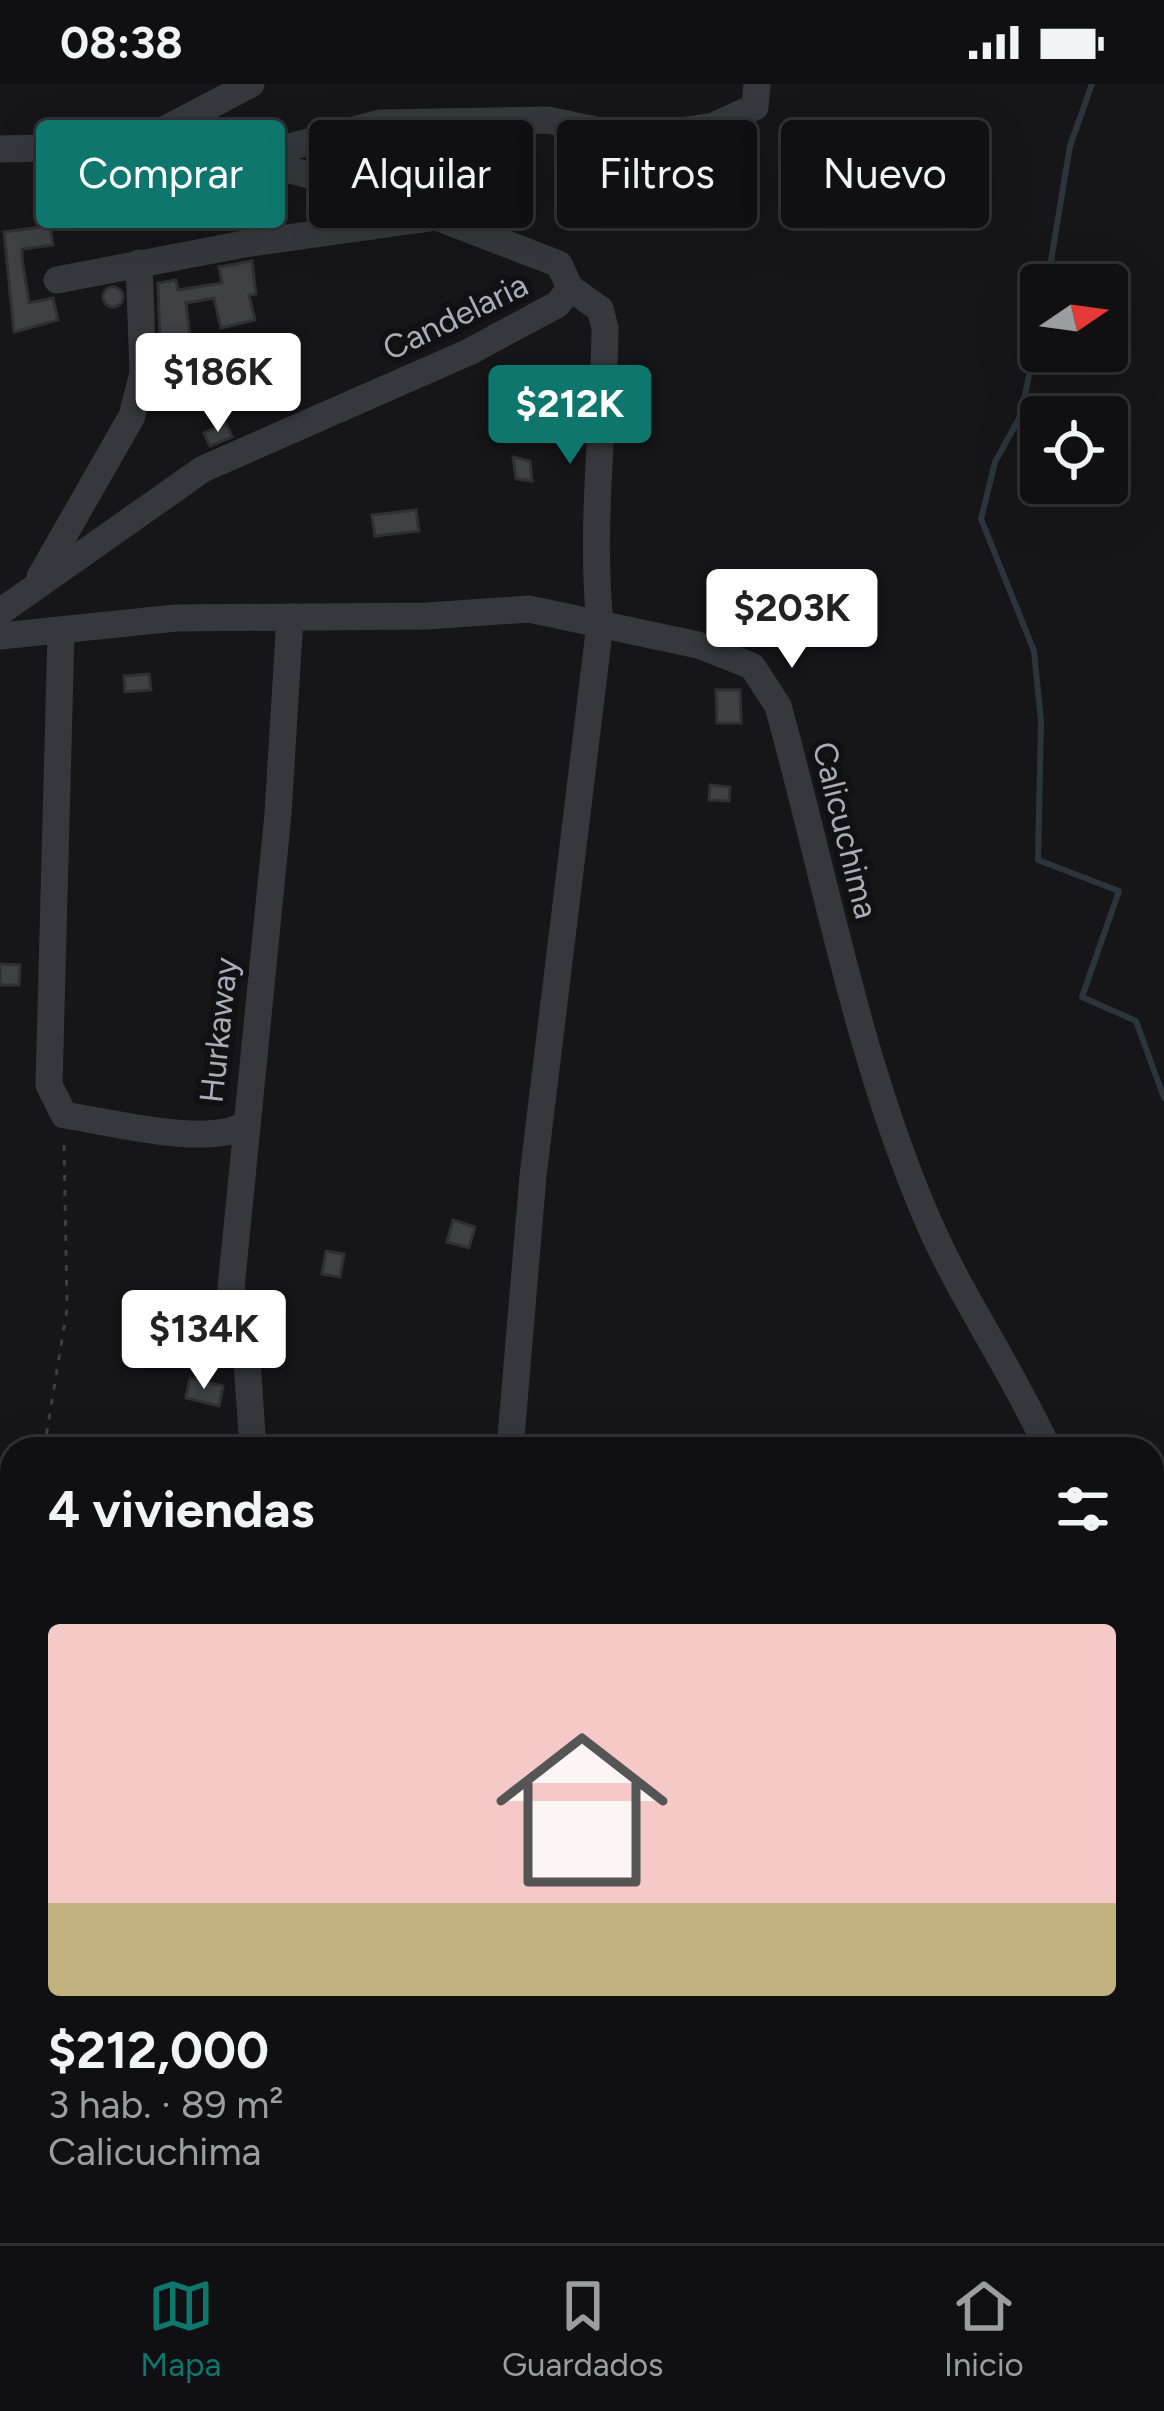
<!DOCTYPE html>
<html lang="es">
<meta charset="utf-8">
<style>
:root{--surface:#101012;--page:#19191b;--text:#f1f3f6;--muted:#9c9d9f;--line:#303032;--accent:#0f766e}
body{margin:0;font-family:Figtree,sans-serif;background:var(--page);color:var(--text);height:100vh;display:flex;flex-direction:column;font-size:45px;white-space:nowrap}
*{box-sizing:border-box;margin:0}
p{font-size:39px;color:var(--muted)}
.icon{flex:none;width:66px;height:66px;fill:none;stroke:currentColor;stroke-width:2;stroke-linecap:round;stroke-linejoin:round}
.map{position:relative;flex:1;overflow:hidden}
.panel{position:absolute;left:0px;top:1353px;width:1164px;height:807px;display:flex;flex-direction:column;background:var(--surface);border-radius:36px 36px 0 0;box-shadow:0 12px 48px #0002,0 0 0 3px var(--line)}
.panel>*{flex:none}
.top-card{position:absolute;left:36px;top:36px;width:1092px;height:108px;display:flex;gap:24px}
.needle{width:78px;rotate:77deg}
.buttons{position:absolute;left:1020px;top:180px;display:grid;gap:24px}
.buttons a{display:grid;place-items:center;width:108px;height:108px;border-radius:12px;background:var(--surface);box-shadow:0 12px 48px #0002,0 0 0 3px var(--line);font-size:60px}
.price{position:absolute;translate:-50% -102px;padding:0 27px;border-radius:12px;background:#fff;color:#222;font-size:39px;line-height:78px;filter:drop-shadow(0 3px 6px #0008)}
.price::after{content:'';position:absolute;left:50%;top:72px;width:36px;height:27px;margin-left:-18px;background:inherit;clip-path:polygon(0 0,100% 0,50% 100%)}
.price.current{background:var(--accent);color:#fff}
ul{padding:0;list-style:none}
li{display:grid;align-content:center;gap:24px;height:636px;padding:0 48px}
li+li{border-top:3px solid var(--line)}
li span{display:grid;place-items:center;height:372px;border-radius:12px;color:#555}
li>.icon{margin-inline-start:auto}
span .icon{width:216px;height:216px;fill:#fffc;stroke-width:1}
li b{font-size:51px}
h2{display:flex;justify-content:space-between;align-items:center;height:144px;padding:0 48px;font-size:51px}
.chip{padding:0 42px;border-radius:12px;background:var(--surface);box-shadow:0 12px 48px #0002,0 0 0 3px var(--line);font-size:42px;line-height:108px}
.chip.current{background:var(--accent);color:#fff}
.status{display:flex;justify-content:space-between;align-items:center;height:84px;padding:0 60px;background:var(--surface);direction:ltr}
.status svg{height:33px;fill:currentColor}
.dock{display:flex;justify-content:space-around;align-items:center;height:168px;border-top:3px solid var(--line);background:var(--surface);font-size:33px;color:var(--muted)}
.dock a{display:grid;justify-items:center;gap:6px}
.dock .current{color:var(--accent)}
.map>svg:first-child{display:block}
.green{fill:#1e261f}
.lines{fill:none;stroke-linecap:round;stroke-linejoin:round}
.stream{stroke:#2c353c;stroke-width:6}
.building{fill:#404145;stroke:#303034;stroke-width:3}
.path{stroke:#3d3f44;stroke-width:3;stroke-dasharray:6 9;stroke-linecap:butt}
.minor{stroke:#37383d;stroke-width:27}
.labels{text-anchor:middle;stroke-width:12;stroke-linejoin:round;paint-order:stroke}
.street-label{font-size:33px;fill:#a8adb8;stroke:#111113}
</style>
<div class="status"><b>08:38</b><svg viewBox="0 0 49 12"><path d="M0 12V9h3v3zM5 12V6h3v6zM10 12V3h3v9zM15 12V0h3v12zM26 1h20v11H26zM47 4h2v5h-2z"/></svg></div>
<div class="map">
<svg width="1164" height="2159" viewBox="0 0 1164 2159">
<rect width="100%" height="100%" fill="#161618"/>
<polygon class="green" points="12,1788 12,2148 153,2148 144,2159 0,2159 0,1790"/>
<g class="lines">
<g class="stream">
<polyline points="1047,201 1070,62 1092,0"/>
<polyline points="1041,232 1021,331 995,378 981,435 1034,567 1041,637 1038,776 1119,807 1082,913 1136,937 1164,1014"/>
</g>
</g>
<g class="building">
<polygon points="607,67 654,69 654,87 608,88"/>
<polygon points="101,84 104,116 76,118 73,86"/>
<polygon points="180,91 199,110 186,122 174,111 148,115 145,97"/>
<polygon points="50,142 53,161 22,165 22,174 29,219 53,214 58,236 14,248 4,148"/>
<polygon points="252,177 256,210 249,211 255,236 221,244 214,214 186,219 190,253 198,251 205,280 161,290 158,199 176,196 178,206 222,199 219,183"/>
<circle cx="113" cy="213" r="10"/>
<polygon points="226,339 232,353 210,362 204,349"/>
<polygon points="513,373 530,377 532,397 516,395"/>
<polygon points="416,426 419,447 375,452 372,431"/>
<polygon points="149,590 151,606 125,608 124,592"/>
<polygon points="716,606 740,606 741,639 717,639"/>
<polygon points="710,701 730,703 729,717 709,716"/>
<polygon points="0,880 20,881 19,901 0,901"/>
<polygon points="453,1136 475,1143 469,1164 447,1158"/>
<polygon points="326,1167 344,1170 340,1193 322,1190"/>
<polygon points="173,1222 219,1229 225,1271 193,1266 196,1243 170,1239"/>
<polygon points="190,1294 223,1302 219,1322 186,1314"/>
</g>
<g class="lines">
<g class="path">
<polyline points="44,1365 67,1225 64,1057"/>
<polyline points="0,1511 12,1473"/>
</g>
<g class="minor">
<polyline points="0,65 155,62"/>
<polyline points="248,74 380,39 548,36 633,54 713,42 755,23 757,0"/>
<polyline points="57,196 244,160 430,134"/>
<polyline points="40,493 132,332 143,289 139,179"/>
<polyline points="0,528 203,385 469,268 558,220 570,204 559,180 358,103 245,75 155,62 162,47 251,0"/>
<path d="M61 548 49 1001 64 1031C107 1037 208 1064 244 1041"/>
<path d="M0 552 176 534 427 532 529 525 698 561 752 582 778 622C826 794 857 974 929 1139 963 1217 1013 1287 1048 1365"/>
<polyline points="253,1365 246,1262 231,1204 278,730 290,533"/>
<path d="M510 1365 533 1092 600 540C590 442 604 343 605 244L600 225 570 204"/>
<polyline points="1152,1482 1164,1493"/>
<polyline points="624,2159 654,2148"/>
<polyline points="909,2159 912,2148"/>
</g>
</g>
<g class="labels">
<g class="street-label">
<text transform="translate(455 232) rotate(-26)" y="12">Candelaria</text>
<text transform="translate(846 746) rotate(76)" y="12">Calicuchima</text>
<text transform="translate(218 946) rotate(-84)" y="12">Hurkaway</text>
</g>
</g>
</svg>
<div class="buttons">
<a><svg class="needle" viewBox="-14 -14 28 28"><path d="M0-13l5 13h-10z" fill="#e53935"/><path d="M0 13l5-13h-10z" fill="#9c9d9f"/></svg></a>
<a><svg class="icon" aria-label="locate" viewBox="0 0 24 24"><circle cx="12" cy="12" r="6"/><path d="M12 2v4M12 18v4M2 12h4M18 12h4"/></svg></a>
</div>
<b class="price" style="left:218px;top:351px">$186K</b>
<b class="price current" style="left:570px;top:383px">$212K</b>
<b class="price" style="left:792px;top:587px">$203K</b>
<b class="price" style="left:204px;top:1308px">$134K</b>
<div class="top-card">
<a class="chip current">Comprar</a>
<a class="chip">Alquilar</a>
<a class="chip">Filtros</a>
<a class="chip">Nuevo</a>
</div>
<section class="panel">
<h2>4 viviendas<svg class="icon" aria-label="filters" viewBox="0 0 24 24"><path d="M4 7h16M4 17h16"/><circle cx="9" cy="7" r="2"/><circle cx="15" cy="17" r="2"/></svg></h2>
<ul>
<li><span style="background:linear-gradient(#f6c9c9 75%,#c2b280 0)"><svg class="icon" aria-label="home" viewBox="0 0 24 24"><path d="M3 11l9-7 9 7M6 9v11h12V9"/></svg></span><div><b>$212,000</b><p>3 hab. · 89 m²</p><p>Calicuchima</p></div></li>
</ul>
</section>
</div>
<nav class="dock">
<a class="current"><svg class="icon" aria-label="map" viewBox="0 0 24 24"><path d="M3 6l6-2 6 2 6-2v14l-6 2-6-2-6 2zM9 4v14M15 6v14"/></svg>Mapa</a>
<a><svg class="icon" aria-label="saved" viewBox="0 0 24 24"><path d="M7 4h10v16l-5-4-5 4z"/></svg>Guardados</a>
<a><svg class="icon" aria-label="home" viewBox="0 0 24 24"><path d="M3 11l9-7 9 7M6 9v11h12V9"/></svg>Inicio</a>
</nav>
